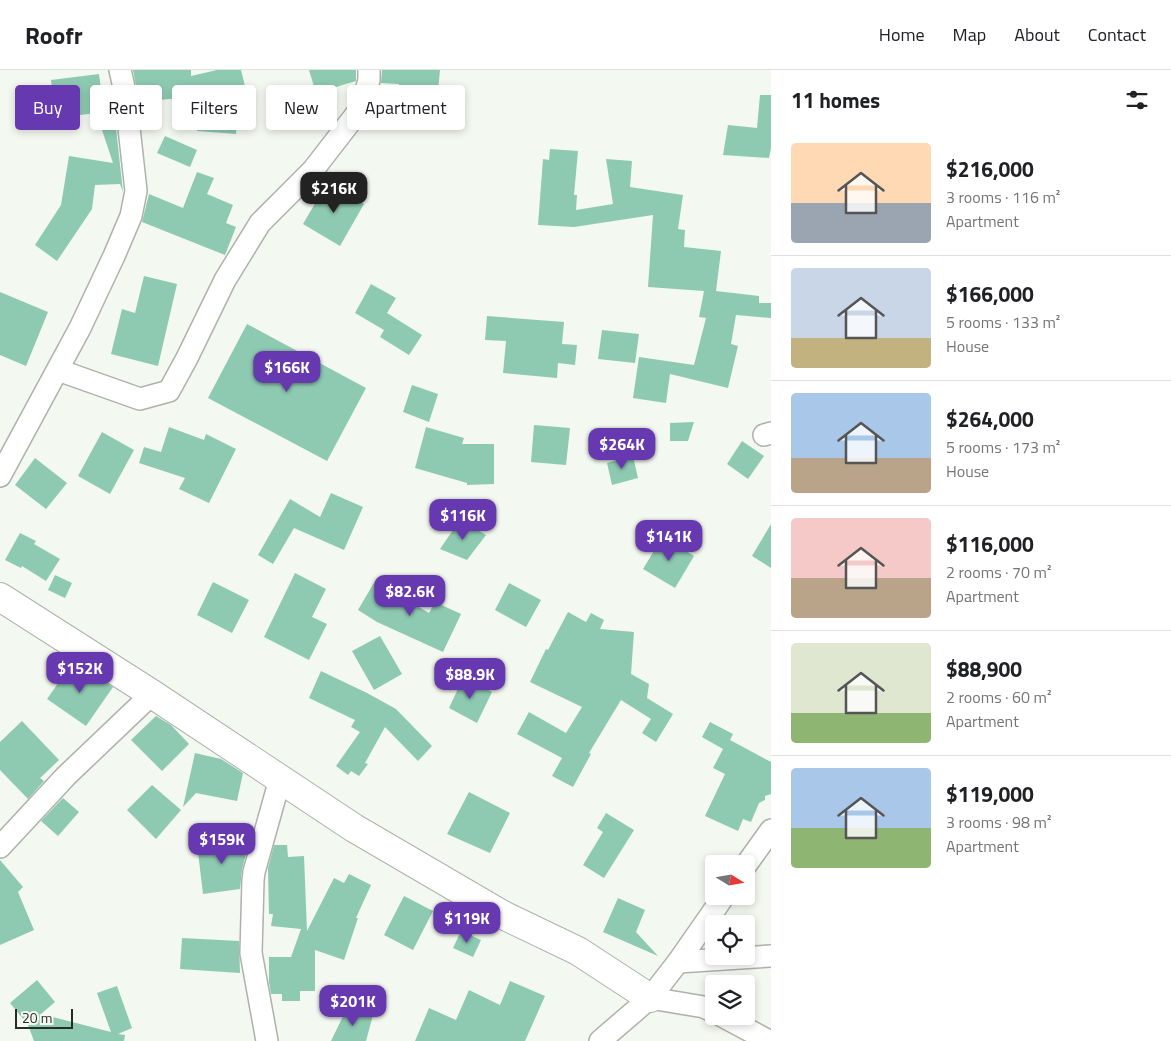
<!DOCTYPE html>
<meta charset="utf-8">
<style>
:root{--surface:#fff;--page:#f2f2f2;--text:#202124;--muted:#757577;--line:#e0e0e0;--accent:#6739b0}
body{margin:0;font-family:"Titillium Web",sans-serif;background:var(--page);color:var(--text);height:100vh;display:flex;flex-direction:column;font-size:19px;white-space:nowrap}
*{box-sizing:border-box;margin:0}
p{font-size:16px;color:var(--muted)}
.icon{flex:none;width:28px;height:28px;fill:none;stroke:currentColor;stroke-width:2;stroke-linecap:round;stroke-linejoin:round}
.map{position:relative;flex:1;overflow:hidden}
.sheet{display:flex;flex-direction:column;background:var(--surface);width:400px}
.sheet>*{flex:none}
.banner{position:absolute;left:15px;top:15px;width:475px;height:45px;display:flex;gap:10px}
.needle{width:32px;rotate:101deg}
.controls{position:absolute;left:705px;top:785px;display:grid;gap:10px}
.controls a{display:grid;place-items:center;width:50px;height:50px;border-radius:5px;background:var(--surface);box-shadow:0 2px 8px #0003;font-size:25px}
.scale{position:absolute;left:15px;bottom:12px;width:58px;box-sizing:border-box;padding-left:5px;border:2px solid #292b28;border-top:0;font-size:14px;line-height:18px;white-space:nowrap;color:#292b28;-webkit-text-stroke:4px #f3f8f0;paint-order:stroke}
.price{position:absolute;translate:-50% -42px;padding:0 11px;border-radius:10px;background:var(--accent);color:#fff;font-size:16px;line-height:32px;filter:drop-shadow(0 1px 2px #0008)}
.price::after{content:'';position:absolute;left:50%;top:30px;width:15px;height:11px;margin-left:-8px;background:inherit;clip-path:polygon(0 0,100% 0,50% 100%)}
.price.current{background:#222;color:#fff}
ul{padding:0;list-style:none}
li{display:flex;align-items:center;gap:15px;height:125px;padding:0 20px}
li+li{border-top:1px solid var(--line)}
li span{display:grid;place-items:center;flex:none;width:140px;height:100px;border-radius:5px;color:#555}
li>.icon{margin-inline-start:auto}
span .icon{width:60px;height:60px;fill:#fffc;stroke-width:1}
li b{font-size:21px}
h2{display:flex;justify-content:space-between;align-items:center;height:60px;padding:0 20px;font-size:21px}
.pill{padding:0 18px;border-radius:5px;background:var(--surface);box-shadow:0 2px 8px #0003;font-size:18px;line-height:45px}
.pill.current{background:var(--accent);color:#fff}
header{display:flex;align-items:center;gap:30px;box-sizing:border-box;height:70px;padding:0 25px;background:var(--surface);border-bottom:1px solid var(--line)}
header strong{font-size:24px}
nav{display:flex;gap:28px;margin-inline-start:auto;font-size:18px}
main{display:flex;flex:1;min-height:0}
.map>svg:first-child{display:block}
.building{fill:#8ecab2}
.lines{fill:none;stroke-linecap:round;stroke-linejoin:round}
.street-casing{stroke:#adb2ab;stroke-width:24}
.secondary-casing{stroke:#adb2ab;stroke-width:30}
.street{stroke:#fff;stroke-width:21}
.secondary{stroke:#fff;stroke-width:28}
</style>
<header>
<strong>Roofr</strong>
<nav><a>Home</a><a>Map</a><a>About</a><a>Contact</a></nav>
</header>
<main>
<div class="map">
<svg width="771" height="971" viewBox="0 0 771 971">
<rect width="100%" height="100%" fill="#f3f8f0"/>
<g class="building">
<polygon points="133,0 191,0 191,6 217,0 241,0 245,16 240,18 236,64 197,61 200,26 139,32"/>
<polygon points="309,0 356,0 356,11 316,23"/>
<polygon points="382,0 440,0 437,32 421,30 416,22 398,20 399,14 381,13"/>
<polygon points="99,4 104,42 56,48 51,10"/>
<polygon points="760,25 771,25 771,78 769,88 723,85 728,55 757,58"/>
<polygon points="115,49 123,122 120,114 95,115 92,139 57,191 35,175 61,135 69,86 113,93 100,54"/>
<polygon points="165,66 197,80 190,97 157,83"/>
<polygon points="550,79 578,81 574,125 577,125 576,140 613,134 606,89 632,91 630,117 683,125 678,159 685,160 684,177 721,181 716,221 759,226 759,233 771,233 771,248 736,245 731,274 738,276 728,318 670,304 666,333 633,328 639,287 694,295 706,248 699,247 704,221 648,217 653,145 574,157 538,155 543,89 549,90"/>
<polygon points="197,102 214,108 207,124 233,135 226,153 236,157 225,185 142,152 149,124 183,138"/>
<polygon points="327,113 364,134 340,176 303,154"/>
<polygon points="144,206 177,214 158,296 111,284 122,239 135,243"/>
<polygon points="371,214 396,228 387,243 422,265 409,285 380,267 384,260 355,243"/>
<polygon points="0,222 48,242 26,296 0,285"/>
<polygon points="487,246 564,252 562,274 577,275 575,295 558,293 557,308 503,303 506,271 485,270"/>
<polygon points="247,254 366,318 327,391 208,328"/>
<polygon points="602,260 639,264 635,293 598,289"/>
<polygon points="412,315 438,324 429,352 403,342"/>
<polygon points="694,352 688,371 670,371 670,353"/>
<polygon points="534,355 570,358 566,395 531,392"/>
<polygon points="169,357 204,370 206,364 236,379 209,433 179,419 185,408 139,393 144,377 161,382"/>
<polygon points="426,357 464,368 462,374 494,374 494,414 467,415 467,413 415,398"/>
<polygon points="102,362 134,380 110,424 78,406"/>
<polygon points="742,371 764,386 748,409 727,394"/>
<polygon points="633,386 638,408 612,415 607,393"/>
<polygon points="35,388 67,413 46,439 15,415"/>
<polygon points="331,423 363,437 344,480 294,458 273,494 258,485 290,429 320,447"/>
<polygon points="460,450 486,465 467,490 440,479"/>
<polygon points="771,454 771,498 752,486"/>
<polygon points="20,463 36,471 34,474 60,489 46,511 22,496 21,498 5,490"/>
<polygon points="663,466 694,486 675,518 643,499"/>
<polygon points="295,503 326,519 312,547 327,554 309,590 264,567"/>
<polygon points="55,505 72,513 65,528 48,520"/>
<polygon points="375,511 429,543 435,532 461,544 443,582 377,552 358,540"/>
<polygon points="213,512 249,530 232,563 197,545"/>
<polygon points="509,513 541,530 526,557 495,540"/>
<polygon points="568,542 586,552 591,543 604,550 600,559 634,562 631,604 649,614 647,628 673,644 656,672 642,663 651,649 621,630 589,683 591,684 573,717 552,706 562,688 517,664 529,642 566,663 582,637 530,612 546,579 548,580"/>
<polygon points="380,566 402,604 374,620 352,581"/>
<polygon points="73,592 113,617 86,656 47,629"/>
<polygon points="321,601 367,623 396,639 432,676 418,691 385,657 365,693 368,694 359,706 351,701 348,705 336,696 360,662 351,657 355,650 309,628"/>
<polygon points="464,606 492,622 477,653 449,638"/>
<polygon points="156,646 171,655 189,674 162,701 131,670"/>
<polygon points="22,651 59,690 40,708 44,711 28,729 0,700 0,672"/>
<polygon points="710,652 733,664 730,670 771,692 771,724 765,726 765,730 759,733 751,752 743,749 738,761 705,746 725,704 713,698 723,679 702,667"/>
<polygon points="195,683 221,689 243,703 237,731 196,723 183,737"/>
<polygon points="152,715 181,740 156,769 127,740"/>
<polygon points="469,722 510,743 490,783 447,764"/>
<polygon points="63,728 79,742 58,766 41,751"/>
<polygon points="606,743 634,760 604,808 583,795 603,762 597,758"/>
<polygon points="242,769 243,776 248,776 242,800 240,819 203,824 197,774"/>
<polygon points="274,775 287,775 288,787 304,786 307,861 334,808 344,813 349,804 371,815 356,848 358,848 344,890 315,880 315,921 300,921 300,931 282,931 282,924 271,924 269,912 269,887 291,887 301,859 271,856 273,844 269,844 268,798"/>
<polygon points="0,790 23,817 18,822 34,860 0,875"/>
<polygon points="404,826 433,841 413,880 384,865"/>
<polygon points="618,828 645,840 636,862 658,886 603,862"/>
<polygon points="461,861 481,870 473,887 453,878"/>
<polygon points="182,868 239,871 240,903 180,899"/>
<polygon points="37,910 55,932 41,944 111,962 97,923 117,916 132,958 118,964 125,965 124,971 34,971 28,955 10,933"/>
<polygon points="510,911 545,926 525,971 415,971 429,938 456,950 469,920 500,935"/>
<polygon points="347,938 373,945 366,971 331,971"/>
</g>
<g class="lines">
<defs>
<g id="street">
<polyline points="58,300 140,329 169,321 187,288 225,210 260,153 313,100 361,38 369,10 369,0"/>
<polyline points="764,365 771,363"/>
<polyline points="0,406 80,258 114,186 131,146 136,121 125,22 120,0"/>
<polyline points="0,777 66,706 152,624"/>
<polyline points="746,795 771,760"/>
<polyline points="678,892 771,886"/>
<polyline points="650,928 704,937 714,942"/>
<polyline points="722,946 769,971"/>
<polyline points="267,971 251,883 253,810 254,802 280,709"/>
<polyline points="600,971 650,928 678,892 724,826"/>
</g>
<polyline id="secondary" points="0,527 152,624 354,758 503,845 578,881 650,928"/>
</defs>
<use href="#street" class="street-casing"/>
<use href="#secondary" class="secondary-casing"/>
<use href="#street" class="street"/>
<use href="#secondary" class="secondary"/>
</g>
</svg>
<div class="controls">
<a><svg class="needle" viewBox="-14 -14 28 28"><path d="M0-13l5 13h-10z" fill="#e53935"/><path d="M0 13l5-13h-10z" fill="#757577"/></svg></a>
<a><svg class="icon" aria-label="locate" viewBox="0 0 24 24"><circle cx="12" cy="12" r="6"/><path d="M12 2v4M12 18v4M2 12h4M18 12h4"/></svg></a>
<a><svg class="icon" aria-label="layers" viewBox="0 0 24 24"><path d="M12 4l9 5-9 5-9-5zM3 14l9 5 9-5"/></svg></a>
</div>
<div class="scale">20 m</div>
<b class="price current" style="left:334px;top:144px">$216K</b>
<b class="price" style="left:287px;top:323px">$166K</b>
<b class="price" style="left:622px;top:400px">$264K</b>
<b class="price" style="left:463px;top:471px">$116K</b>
<b class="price" style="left:669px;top:492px">$141K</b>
<b class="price" style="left:410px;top:547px">$82.6K</b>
<b class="price" style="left:80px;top:624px">$152K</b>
<b class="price" style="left:470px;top:630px">$88.9K</b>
<b class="price" style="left:222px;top:795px">$159K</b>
<b class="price" style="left:467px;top:874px">$119K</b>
<b class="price" style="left:353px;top:957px">$201K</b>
<div class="banner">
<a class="pill current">Buy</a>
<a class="pill">Rent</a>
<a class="pill">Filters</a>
<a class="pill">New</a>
<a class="pill">Apartment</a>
</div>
</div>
<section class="sheet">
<h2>11 homes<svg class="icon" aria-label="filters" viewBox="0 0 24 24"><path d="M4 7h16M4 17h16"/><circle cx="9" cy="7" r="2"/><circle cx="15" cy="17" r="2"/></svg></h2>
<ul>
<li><span style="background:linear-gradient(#ffd9b3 60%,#9aa5b1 0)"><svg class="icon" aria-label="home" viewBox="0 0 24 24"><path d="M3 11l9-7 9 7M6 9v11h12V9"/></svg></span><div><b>$216,000</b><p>3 rooms · 116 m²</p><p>Apartment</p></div></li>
<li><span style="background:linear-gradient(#c9d6e8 70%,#c2b280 0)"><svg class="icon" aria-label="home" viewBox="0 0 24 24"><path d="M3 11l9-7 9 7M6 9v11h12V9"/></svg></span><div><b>$166,000</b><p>5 rooms · 133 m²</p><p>House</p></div></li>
<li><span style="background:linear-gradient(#a9c7e8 65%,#b9a48a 0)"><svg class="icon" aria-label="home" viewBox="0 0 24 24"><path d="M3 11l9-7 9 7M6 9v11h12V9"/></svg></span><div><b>$264,000</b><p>5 rooms · 173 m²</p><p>House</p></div></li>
<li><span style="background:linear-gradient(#f6c9c9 60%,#b9a48a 0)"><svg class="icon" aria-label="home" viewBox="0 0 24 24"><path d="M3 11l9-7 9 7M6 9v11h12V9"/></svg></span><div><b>$116,000</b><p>2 rooms · 70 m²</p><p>Apartment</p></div></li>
<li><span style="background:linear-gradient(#dfe7d0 70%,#8fb573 0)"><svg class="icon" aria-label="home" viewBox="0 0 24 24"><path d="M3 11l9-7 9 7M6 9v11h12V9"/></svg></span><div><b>$88,900</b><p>2 rooms · 60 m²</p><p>Apartment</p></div></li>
<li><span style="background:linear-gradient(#a9c7e8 60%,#8fb573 0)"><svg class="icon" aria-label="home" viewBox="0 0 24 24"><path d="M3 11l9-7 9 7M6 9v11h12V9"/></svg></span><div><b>$119,000</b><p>3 rooms · 98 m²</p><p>Apartment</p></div></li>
</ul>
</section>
</main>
